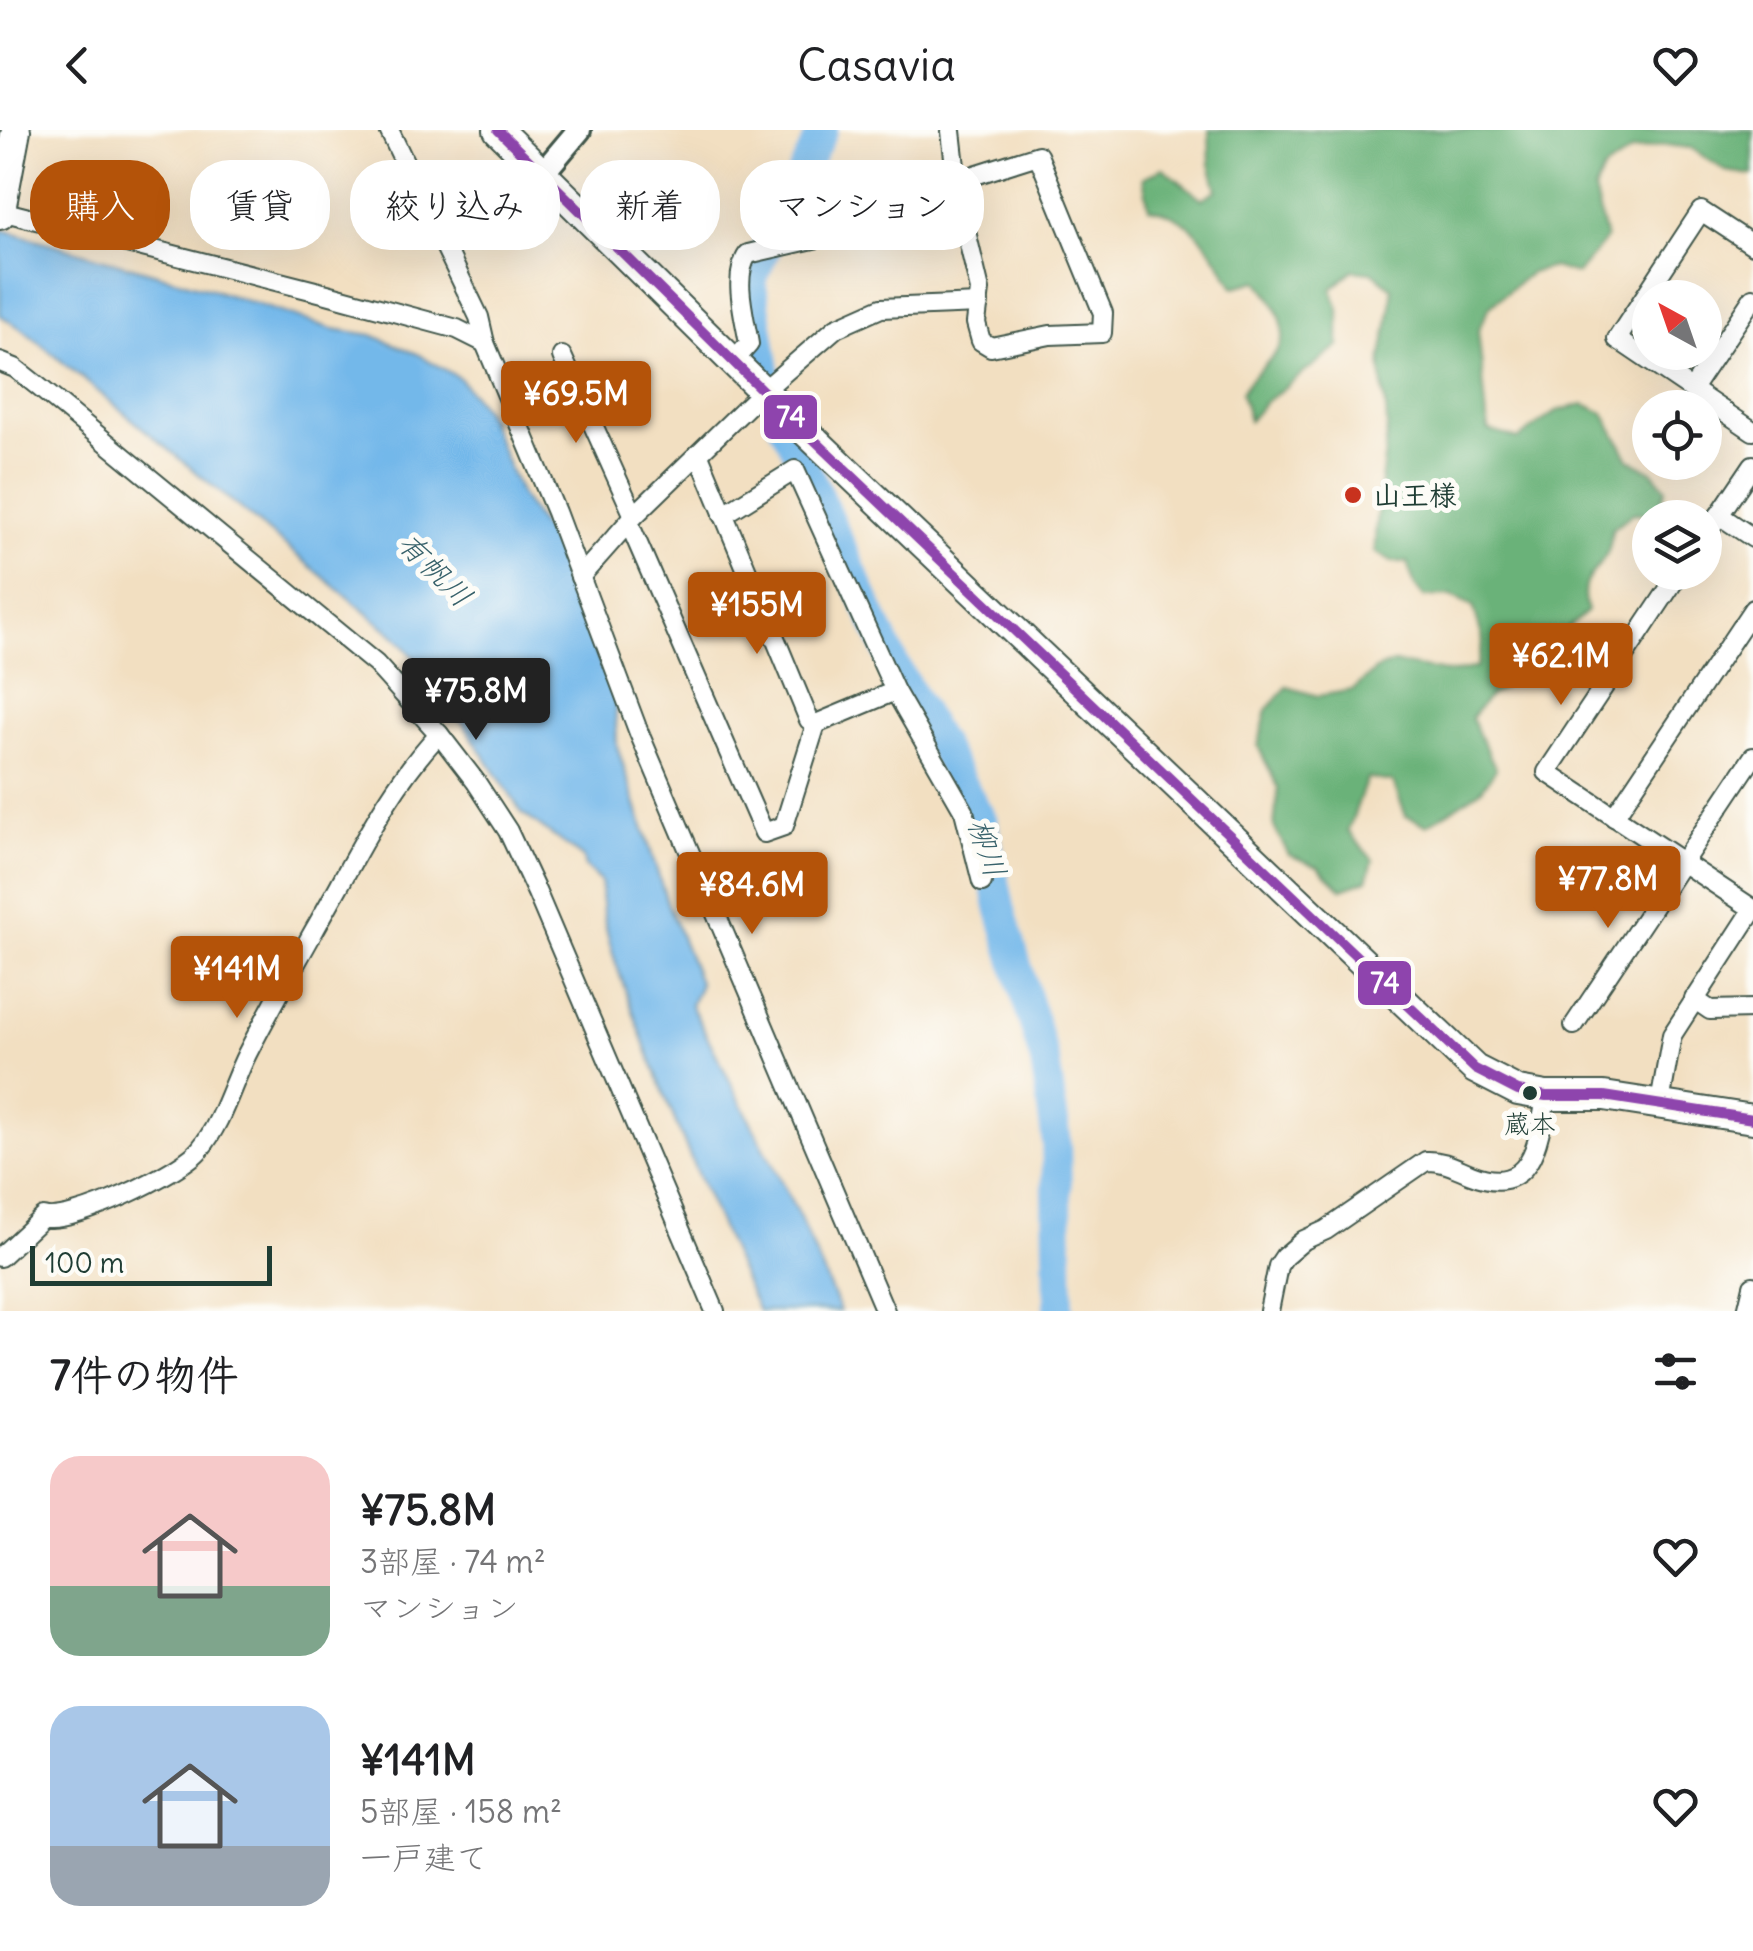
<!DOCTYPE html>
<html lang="ja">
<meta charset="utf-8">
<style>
:root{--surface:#fff;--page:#f2f2f2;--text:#202124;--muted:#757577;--accent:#b45309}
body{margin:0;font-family:Delius,"Klee One",sans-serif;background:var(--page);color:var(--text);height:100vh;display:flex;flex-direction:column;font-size:38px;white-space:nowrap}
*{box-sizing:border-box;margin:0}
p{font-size:32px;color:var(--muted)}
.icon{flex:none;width:55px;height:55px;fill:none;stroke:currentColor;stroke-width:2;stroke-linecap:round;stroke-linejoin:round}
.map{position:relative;height:1181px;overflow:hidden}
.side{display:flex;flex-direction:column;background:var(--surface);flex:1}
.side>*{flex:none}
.hud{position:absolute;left:30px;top:30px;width:1000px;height:90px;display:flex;gap:20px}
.needle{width:65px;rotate:320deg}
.buttons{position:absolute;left:1632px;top:150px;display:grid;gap:20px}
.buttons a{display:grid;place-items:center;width:90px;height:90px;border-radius:50%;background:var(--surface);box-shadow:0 10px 40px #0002;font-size:50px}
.scale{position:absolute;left:30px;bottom:25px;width:242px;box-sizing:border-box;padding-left:10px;border:5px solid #1f3d34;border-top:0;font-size:28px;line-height:35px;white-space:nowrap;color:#1f3d34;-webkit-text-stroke:8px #fdfcf7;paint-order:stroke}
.price{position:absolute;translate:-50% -85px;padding:0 22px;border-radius:10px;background:var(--accent);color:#fff;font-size:32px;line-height:65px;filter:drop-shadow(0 2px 5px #0008)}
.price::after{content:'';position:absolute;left:50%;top:60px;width:30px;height:22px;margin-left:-15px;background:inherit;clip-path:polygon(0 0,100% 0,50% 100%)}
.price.active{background:#222;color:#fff}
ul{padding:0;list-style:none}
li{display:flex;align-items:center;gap:30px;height:250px;padding:0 50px}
li span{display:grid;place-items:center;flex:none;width:280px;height:200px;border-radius:30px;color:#555}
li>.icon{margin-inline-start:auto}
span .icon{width:120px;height:120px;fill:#fffc;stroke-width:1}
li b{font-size:42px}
h2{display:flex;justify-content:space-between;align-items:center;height:120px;padding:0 50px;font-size:42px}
.pill{padding:0 35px;border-radius:40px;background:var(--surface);box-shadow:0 10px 40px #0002;font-size:35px;line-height:90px}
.pill.active{background:var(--accent);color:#fff}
header{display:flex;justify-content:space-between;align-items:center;height:130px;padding:0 50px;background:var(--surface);font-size:45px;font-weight:600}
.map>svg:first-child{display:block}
.forest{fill:#6bb279;stroke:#457856;stroke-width:2.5}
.water{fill:#73b8ea;stroke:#497a8f;stroke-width:2.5}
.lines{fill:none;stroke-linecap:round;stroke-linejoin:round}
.river{stroke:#73b8ea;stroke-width:30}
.minor-casing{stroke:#3f5549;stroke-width:22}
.tertiary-casing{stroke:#3f5549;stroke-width:28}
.primary-casing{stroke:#3f5549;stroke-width:32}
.minor{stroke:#fff;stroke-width:18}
.tertiary{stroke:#fff;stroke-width:22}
.primary{stroke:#fff;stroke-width:28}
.bus-1-casing{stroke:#fdfcf7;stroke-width:18}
.bus-1{stroke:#8e44ad;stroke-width:10}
.poi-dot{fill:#c8321e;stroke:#fdfcf7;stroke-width:4}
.bus-dot{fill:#1f3d34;stroke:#fdfcf7;stroke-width:4}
.labels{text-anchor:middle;stroke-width:10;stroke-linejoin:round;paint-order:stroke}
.bus-label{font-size:26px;fill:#1f3d34;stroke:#fdfcf7}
.poi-label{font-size:28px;font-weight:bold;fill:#1f3d34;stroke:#fdfcf7;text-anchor:start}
.water-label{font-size:30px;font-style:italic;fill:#38626b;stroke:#fdfcf7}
.line-badge{stroke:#fdfcf7;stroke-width:4}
.badge-label{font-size:28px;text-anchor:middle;font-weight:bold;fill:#fff}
</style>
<header><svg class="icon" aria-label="back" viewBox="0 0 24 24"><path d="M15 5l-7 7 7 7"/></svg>Casavia<svg class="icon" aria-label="heart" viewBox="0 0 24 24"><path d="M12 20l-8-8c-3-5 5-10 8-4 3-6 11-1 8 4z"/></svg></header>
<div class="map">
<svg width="1753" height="1181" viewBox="0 0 1753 1181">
<rect width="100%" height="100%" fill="#fdfcf7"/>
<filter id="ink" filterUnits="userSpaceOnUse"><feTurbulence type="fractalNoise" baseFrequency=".01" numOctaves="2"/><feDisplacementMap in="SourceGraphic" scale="20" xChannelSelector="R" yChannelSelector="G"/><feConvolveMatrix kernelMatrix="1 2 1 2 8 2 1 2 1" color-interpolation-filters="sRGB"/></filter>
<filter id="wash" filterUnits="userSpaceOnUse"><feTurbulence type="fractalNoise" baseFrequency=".0048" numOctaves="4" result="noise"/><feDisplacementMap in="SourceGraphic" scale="40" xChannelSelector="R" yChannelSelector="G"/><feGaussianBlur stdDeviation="2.25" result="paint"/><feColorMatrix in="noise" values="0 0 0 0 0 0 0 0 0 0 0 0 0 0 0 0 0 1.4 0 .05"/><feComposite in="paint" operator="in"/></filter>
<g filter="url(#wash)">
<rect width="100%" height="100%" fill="#f2dfc1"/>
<path class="forest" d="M1209 0H1753V45L1726 41 1691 18 1665 15 1632 21 1603 41 1594 61 1606 109 1577 144 1553 137 1530 143 1490 176 1478 200 1488 300 1518 309 1557 281 1584 274 1604 283 1629 329 1652 341 1666 358 1656 384 1633 383 1612 399C1611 406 1611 417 1607 423 1594 447 1577 447 1587 481L1562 503H1539L1524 514 1521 547 1489 566 1471 588 1496 639 1481 660 1427 695 1406 686 1393 652 1367 648 1348 701 1373 730 1367 750 1342 759 1318 736 1289 725 1274 697 1278 658 1258 616 1267 580 1287 557 1318 566 1353 560 1377 539 1394 533 1451 543 1477 537 1483 510 1473 476 1452 466 1424 467 1415 456 1407 432H1392L1375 422C1374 380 1385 340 1387 298 1388 275 1379 250 1382 227 1385 203 1393 183 1392 158L1372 142 1353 140 1332 159 1339 180V216L1264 273 1249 291 1241 263C1251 243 1268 236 1278 219 1292 197 1272 168 1258 151L1234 157C1213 120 1193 85 1149 78L1143 48 1163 38 1202 69 1217 60 1210 34Z"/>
<path class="water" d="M0 99 213 160 333 199 372 205 418 224 459 248 485 281 521 366 551 410 615 569 617 616 667 772 700 854 691 875 800 1088 840 1181H758C714 1083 670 985 634 884 619 841 600 798 601 752L585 737 583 728 522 683 463 593 438 572 426 541 395 506 25 201 0 185Z"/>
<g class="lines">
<g class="river">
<polyline points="765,240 751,150 823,0"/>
<polyline points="782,293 803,332 891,528 983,692 1000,777 1045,932 1056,1006 1059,1181"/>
</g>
</g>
</g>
<g filter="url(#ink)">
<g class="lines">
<defs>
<g id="minor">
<polyline points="389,0 479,187 485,213 556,382 639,603 885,1181"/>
<polyline points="1,81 327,164 457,199 485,213"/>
<polyline points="1753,115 1701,81 1617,209 1753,301"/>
<polyline points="562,226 634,386"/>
<path d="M734 231 749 214C745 188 732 146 748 124L831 105 902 68 1038 25 1103 183 1102 203 1050 205 991 217 981 211 976 193 980 160 959 72 951 1"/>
<polyline points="0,232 15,238 39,257 376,534 439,604 476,652 508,701 537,763 715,1181"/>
<polyline points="1692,259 1753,168"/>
<polyline points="699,325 809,590 816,594 895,561"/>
<polyline points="723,385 795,340 895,561 964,681 982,752"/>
<polyline points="1719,385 1753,408"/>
<polyline points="629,393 764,703 784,696 816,594"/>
<polyline points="1705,406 1753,335"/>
<polyline points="1680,442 1547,642 1753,779"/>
<polyline points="580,447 634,386 763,261 836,198 881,178 979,174"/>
<polyline points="1614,687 1753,479"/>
<polyline points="1694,869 1710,880 1753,879"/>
<polyline points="1574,895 1753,627"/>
<polyline points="1660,973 1672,905 1753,780"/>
<path d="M0 1127 43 1087C69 1096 182 1042 200 1019 222 993 232 954 247 924 276 867 308 812 339 756 368 703 397 648 439 604"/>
<path d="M1269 1181 1278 1136 1284 1127 1304 1110 1326 1100 1426 1031C1443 1030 1456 1038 1471 1044 1532 1068 1539 1012 1546 966"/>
<polyline points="1747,1181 1753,1156"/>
</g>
<polyline id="tertiary" points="542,44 579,0"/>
<g id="primary">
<polyline points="498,0 763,261 1475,939 1518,961 1546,966 1604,966 1753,989"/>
<polyline points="0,85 16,0"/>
</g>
</defs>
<use href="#minor" class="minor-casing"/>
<use href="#tertiary" class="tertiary-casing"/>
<use href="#primary" class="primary-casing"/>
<use href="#minor" class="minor"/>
<use href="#tertiary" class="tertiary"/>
<use href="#primary" class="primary"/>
<defs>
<polyline id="bus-1" points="498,0 763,261 1475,939 1518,961 1546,966 1604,966 1753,989"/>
</defs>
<use href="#bus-1" class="bus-1-casing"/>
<use href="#bus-1" class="bus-1"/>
</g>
</g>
<circle class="poi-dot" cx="1353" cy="365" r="10"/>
<circle class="bus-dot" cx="1530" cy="963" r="9"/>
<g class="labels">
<g class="bus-label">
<text x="1530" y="1003">蔵本</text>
</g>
<g class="poi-label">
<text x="1373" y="375">山王様</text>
</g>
<g class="water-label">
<text transform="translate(435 440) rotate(45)" y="10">有帆川</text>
<text transform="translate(987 718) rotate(72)" y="10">柳川</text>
</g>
</g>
<g class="line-badge">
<rect x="762" y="263" width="57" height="48" rx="10" fill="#8e44ad"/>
<rect x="1356" y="829" width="57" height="48" rx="10" fill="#8e44ad"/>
</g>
<g class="badge-label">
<text x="791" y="297">74</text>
<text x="1385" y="863">74</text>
</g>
</svg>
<div class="buttons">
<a><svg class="needle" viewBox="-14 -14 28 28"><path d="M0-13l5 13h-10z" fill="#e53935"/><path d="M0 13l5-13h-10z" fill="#757577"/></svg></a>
<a><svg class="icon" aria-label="locate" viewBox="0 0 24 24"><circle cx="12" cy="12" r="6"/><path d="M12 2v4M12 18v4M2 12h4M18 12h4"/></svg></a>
<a><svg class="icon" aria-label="layers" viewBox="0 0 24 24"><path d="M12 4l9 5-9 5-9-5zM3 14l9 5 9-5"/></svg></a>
</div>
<div class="scale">100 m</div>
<b class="price" style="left:576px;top:316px">¥69.5M</b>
<b class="price" style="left:757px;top:527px">¥155M</b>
<b class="price" style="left:1561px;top:578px">¥62.1M</b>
<b class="price active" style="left:476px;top:613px">¥75.8M</b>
<b class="price" style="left:1608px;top:801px">¥77.8M</b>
<b class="price" style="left:752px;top:807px">¥84.6M</b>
<b class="price" style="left:237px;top:891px">¥141M</b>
<div class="hud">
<a class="pill active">購入</a>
<a class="pill">賃貸</a>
<a class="pill">絞り込み</a>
<a class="pill">新着</a>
<a class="pill">マンション</a>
</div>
</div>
<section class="side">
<h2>7件の物件<svg class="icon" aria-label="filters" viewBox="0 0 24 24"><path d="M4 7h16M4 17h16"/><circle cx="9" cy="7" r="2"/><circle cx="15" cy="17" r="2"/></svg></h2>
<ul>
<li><span style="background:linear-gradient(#f6c9c9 65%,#7fa58c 0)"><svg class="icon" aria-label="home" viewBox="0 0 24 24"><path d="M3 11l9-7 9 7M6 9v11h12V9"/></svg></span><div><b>¥75.8M</b><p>3部屋 · 74 m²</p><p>マンション</p></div><svg class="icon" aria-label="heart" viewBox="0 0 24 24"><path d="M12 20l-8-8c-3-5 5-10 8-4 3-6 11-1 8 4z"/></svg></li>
<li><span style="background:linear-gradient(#a9c7e8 70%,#9aa5b1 0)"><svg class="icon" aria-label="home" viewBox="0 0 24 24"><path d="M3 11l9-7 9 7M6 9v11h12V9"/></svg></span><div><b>¥141M</b><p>5部屋 · 158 m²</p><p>一戸建て</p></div><svg class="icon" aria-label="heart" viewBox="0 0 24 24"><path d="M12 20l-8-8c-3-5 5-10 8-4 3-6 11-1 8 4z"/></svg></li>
</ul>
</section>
